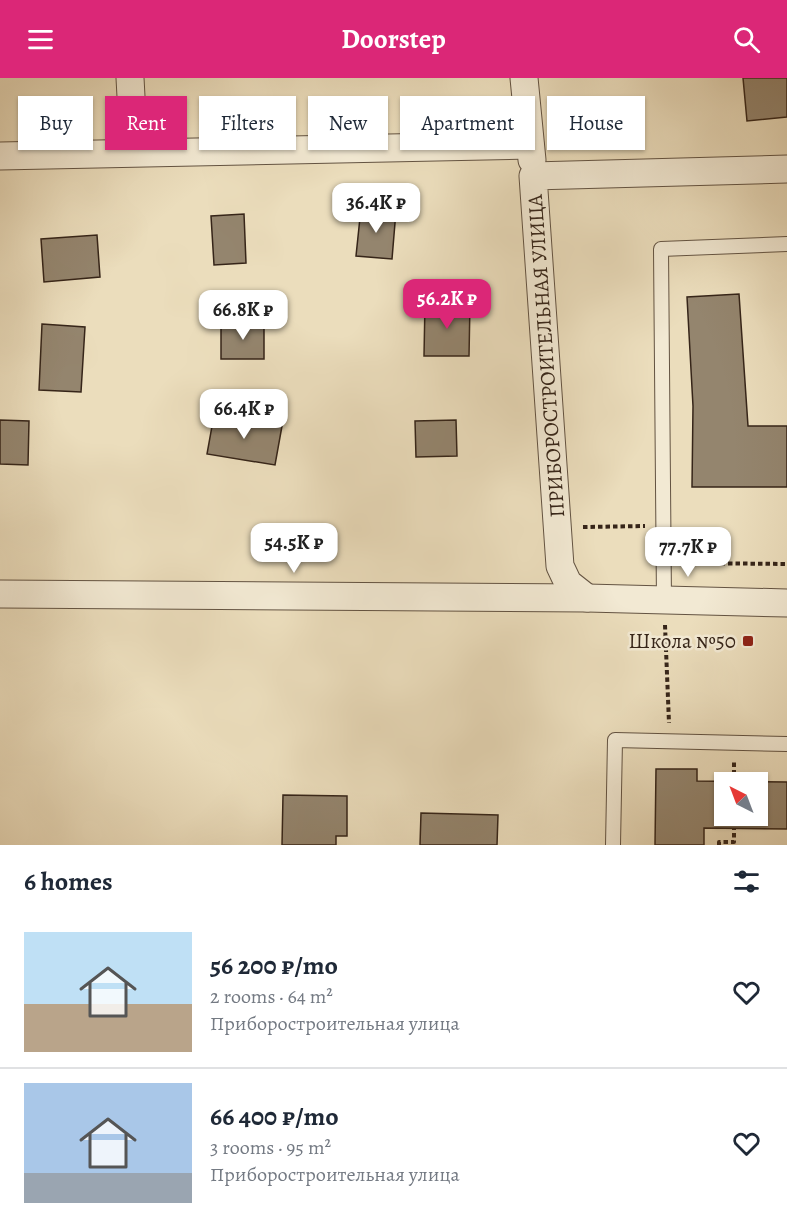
<!DOCTYPE html>
<meta charset="utf-8">
<style>
:root{--surface:#fff;--page:#f6f6f7;--text:#1f2937;--muted:#747a83;--line:#e0e1e3;--accent:#db2777}
body{margin:0;font-family:Alegreya,serif;background:var(--page);color:var(--text);height:100vh;display:flex;flex-direction:column;font-size:22px;white-space:nowrap}
*{box-sizing:border-box;margin:0}
p{font-size:20px;color:var(--muted)}
.icon{flex:none;width:33px;height:33px;fill:none;stroke:currentColor;stroke-width:2;stroke-linecap:round;stroke-linejoin:round}
.map{position:relative;height:767px;overflow:hidden}
.details{display:flex;flex-direction:column;background:var(--surface);flex:1}
.details>*{flex:none}
.guide{position:absolute;left:18px;top:18px;width:752px;height:54px;display:flex;gap:12px}
.needle{width:39px;rotate:318deg}
.buttons{position:absolute;left:714px;top:694px;display:grid;gap:12px}
.buttons a{display:grid;place-items:center;width:54px;height:54px;border-radius:0px;background:var(--surface);box-shadow:0 2px 4px #0004;font-size:30px}
.price{position:absolute;translate:-50% -51px;padding:0 14px;border-radius:12px;background:#fff;color:#222;font-size:20px;line-height:39px;filter:drop-shadow(0 2px 3px #0008)}
.price::after{content:'';position:absolute;left:50%;top:36px;width:18px;height:14px;margin-left:-9px;background:inherit;clip-path:polygon(0 0,100% 0,50% 100%)}
.price.selected{background:var(--accent);color:#fff}
ul{padding:0;list-style:none}
li{display:flex;align-items:center;gap:18px;height:150px;padding:0 24px}
li+li{border-top:2px solid var(--line)}
li span{display:grid;place-items:center;flex:none;width:168px;height:120px;border-radius:0px;color:#555}
li>.icon{margin-inline-start:auto}
span .icon{width:72px;height:72px;fill:#fffc;stroke-width:1}
li b{font-size:26px}
h2{display:flex;justify-content:space-between;align-items:center;height:72px;padding:0 24px;font-size:26px}
.tag{padding:0 21px;border-radius:0px;background:var(--surface);box-shadow:0 2px 4px #0004;font-size:21px;line-height:54px}
.tag.selected{background:var(--accent);color:#fff}
header{display:flex;justify-content:space-between;align-items:center;height:78px;padding:0 24px;background:var(--accent);color:#fff;font-size:27px;font-weight:600}
.map>svg:first-child{display:block}
.building{fill:#94856e;stroke:#362519;stroke-width:1.5;fill-rule:evenodd}
.lines{fill:none;stroke-linecap:round;stroke-linejoin:round}
.lane-casing{stroke:#635342;stroke-width:16}
.street-casing{stroke:#635342;stroke-width:29}
.path{stroke:#362519;stroke-width:4;stroke-dasharray:4.5 3;stroke-linecap:butt}
.lane{stroke:#f2e9d3;stroke-width:14}
.street{stroke:#f2e9d3;stroke-width:27}
.poi-dot{fill:#8f2418;stroke:#f2e9d3;stroke-width:2}
.labels{text-anchor:middle;stroke-width:5;stroke-linejoin:round;paint-order:stroke}
.street-label{font-size:21px;fill:#362519;stroke:#f2e9d3}
.poi-label{font-size:21px;fill:#362519;stroke:#f2e9d3;text-anchor:end}
</style>
<header><svg class="icon" aria-label="menu" viewBox="0 0 24 24"><path d="M4 6h16M4 12h16M4 18h16"/></svg>Doorstep<svg class="icon" aria-label="search" viewBox="0 0 24 24"><circle cx="10" cy="10" r="6"/><path d="M15 15l6 6"/></svg></header>
<div class="map">
<svg width="787" height="767" viewBox="0 0 787 767">
<rect width="100%" height="100%" fill="#ebddbc"/>
<filter id="stains"><feTurbulence type="fractalNoise" baseFrequency=".00333" numOctaves="4"/><feColorMatrix values="0 0 0 0 .2 0 0 0 0 .09 0 0 0 0 .02 0 0 0 .5 -.17"/></filter>
<radialGradient id="worn" r=".72"><stop offset=".6" stop-color="#630" stop-opacity="0"/><stop offset="1" stop-color="#630" stop-opacity=".3"/></radialGradient>
<g class="building">
<polygon points="743,0 787,0 787,39 747,43"/>
<polygon points="361,130 396,133 392,181 356,178"/>
<polygon points="244,136 246,185 214,187 211,138"/>
<polygon points="97,157 100,199 44,204 41,161"/>
<polygon points="739,216 748,348 787,348 787,409 692,409 693,328 687,219"/>
<polygon points="425,225 470,225 469,278 424,278"/>
<polygon points="264,245 264,281 221,281 221,246"/>
<polygon points="42,246 85,249 81,314 39,312"/>
<polygon points="214,337 282,348 275,387 207,376"/>
<polygon points="0,342 29,343 28,387 0,386"/>
<polygon points="456,342 457,378 416,379 415,343"/>
<path d="M656 691H697V703L787 704V751L704 750V767H655ZM724 705H758V738H724Z"/>
<polygon points="283,717 347,718 347,758 336,758 336,767 282,767"/>
<polygon points="421,735 498,737 497,767 420,767"/>
</g>
<g class="lines">
<defs>
<g id="lane">
<polyline points="664,523 661,171 787,166"/>
<polyline points="613,767 615,662 787,666"/>
</g>
<g id="street">
<polyline points="130,0 134,74"/>
<polyline points="524,0 532,82"/>
<polyline points="0,78 530,67"/>
<polyline points="0,516 587,520 787,525"/>
<polyline points="587,520 568,505 560,488 533,98 787,91"/>
</g>
</defs>
<use href="#lane" class="lane-casing"/>
<use href="#street" class="street-casing"/>
<g class="path">
<polyline points="583,449 645,448"/>
<polyline points="683,485 787,486"/>
<polyline points="665,547 669,645"/>
<polyline points="734,704 734,683"/>
<polyline points="719,767 719,764 734,764 734,751"/>
</g>
<use href="#lane" class="lane"/>
<use href="#street" class="street"/>
</g>
<rect class="poi-dot" x="742" y="557" width="12" height="12" rx="3"/>
<g class="labels">
<g class="street-label">
<text transform="translate(546 278) rotate(-94)" y="7">ПРИБОРОСТРОИТЕЛЬНАЯ УЛИЦА</text>
</g>
<g class="poi-label">
<text x="736" y="570">Школа №50</text>
</g>
</g>
<rect width="100%" height="100%" filter="url(#stains)"/>
<rect width="100%" height="100%" fill="url(#worn)"/>
</svg>
<div class="buttons">
<a><svg class="needle" viewBox="-14 -14 28 28"><path d="M0-13l5 13h-10z" fill="#e53935"/><path d="M0 13l5-13h-10z" fill="#747a83"/></svg></a>
</div>
<b class="price" style="left:376px;top:156px">36.4K ₽</b>
<b class="price selected" style="left:447px;top:252px">56.2K ₽</b>
<b class="price" style="left:243px;top:263px">66.8K ₽</b>
<b class="price" style="left:244px;top:362px">66.4K ₽</b>
<b class="price" style="left:294px;top:496px">54.5K ₽</b>
<b class="price" style="left:688px;top:500px">77.7K ₽</b>
<div class="guide">
<a class="tag">Buy</a>
<a class="tag selected">Rent</a>
<a class="tag">Filters</a>
<a class="tag">New</a>
<a class="tag">Apartment</a>
<a class="tag">House</a>
</div>
</div>
<section class="details">
<h2>6 homes<svg class="icon" aria-label="filters" viewBox="0 0 24 24"><path d="M4 7h16M4 17h16"/><circle cx="9" cy="7" r="2"/><circle cx="15" cy="17" r="2"/></svg></h2>
<ul>
<li><span style="background:linear-gradient(#bfe0f5 60%,#b9a48a 0)"><svg class="icon" aria-label="home" viewBox="0 0 24 24"><path d="M3 11l9-7 9 7M6 9v11h12V9"/></svg></span><div><b>56 200 ₽/mo</b><p>2 rooms · 64 m²</p><p>Приборостроительная улица</p></div><svg class="icon" aria-label="heart" viewBox="0 0 24 24"><path d="M12 20l-8-8c-3-5 5-10 8-4 3-6 11-1 8 4z"/></svg></li>
<li><span style="background:linear-gradient(#a9c7e8 75%,#9aa5b1 0)"><svg class="icon" aria-label="home" viewBox="0 0 24 24"><path d="M3 11l9-7 9 7M6 9v11h12V9"/></svg></span><div><b>66 400 ₽/mo</b><p>3 rooms · 95 m²</p><p>Приборостроительная улица</p></div><svg class="icon" aria-label="heart" viewBox="0 0 24 24"><path d="M12 20l-8-8c-3-5 5-10 8-4 3-6 11-1 8 4z"/></svg></li>
</ul>
</section>
